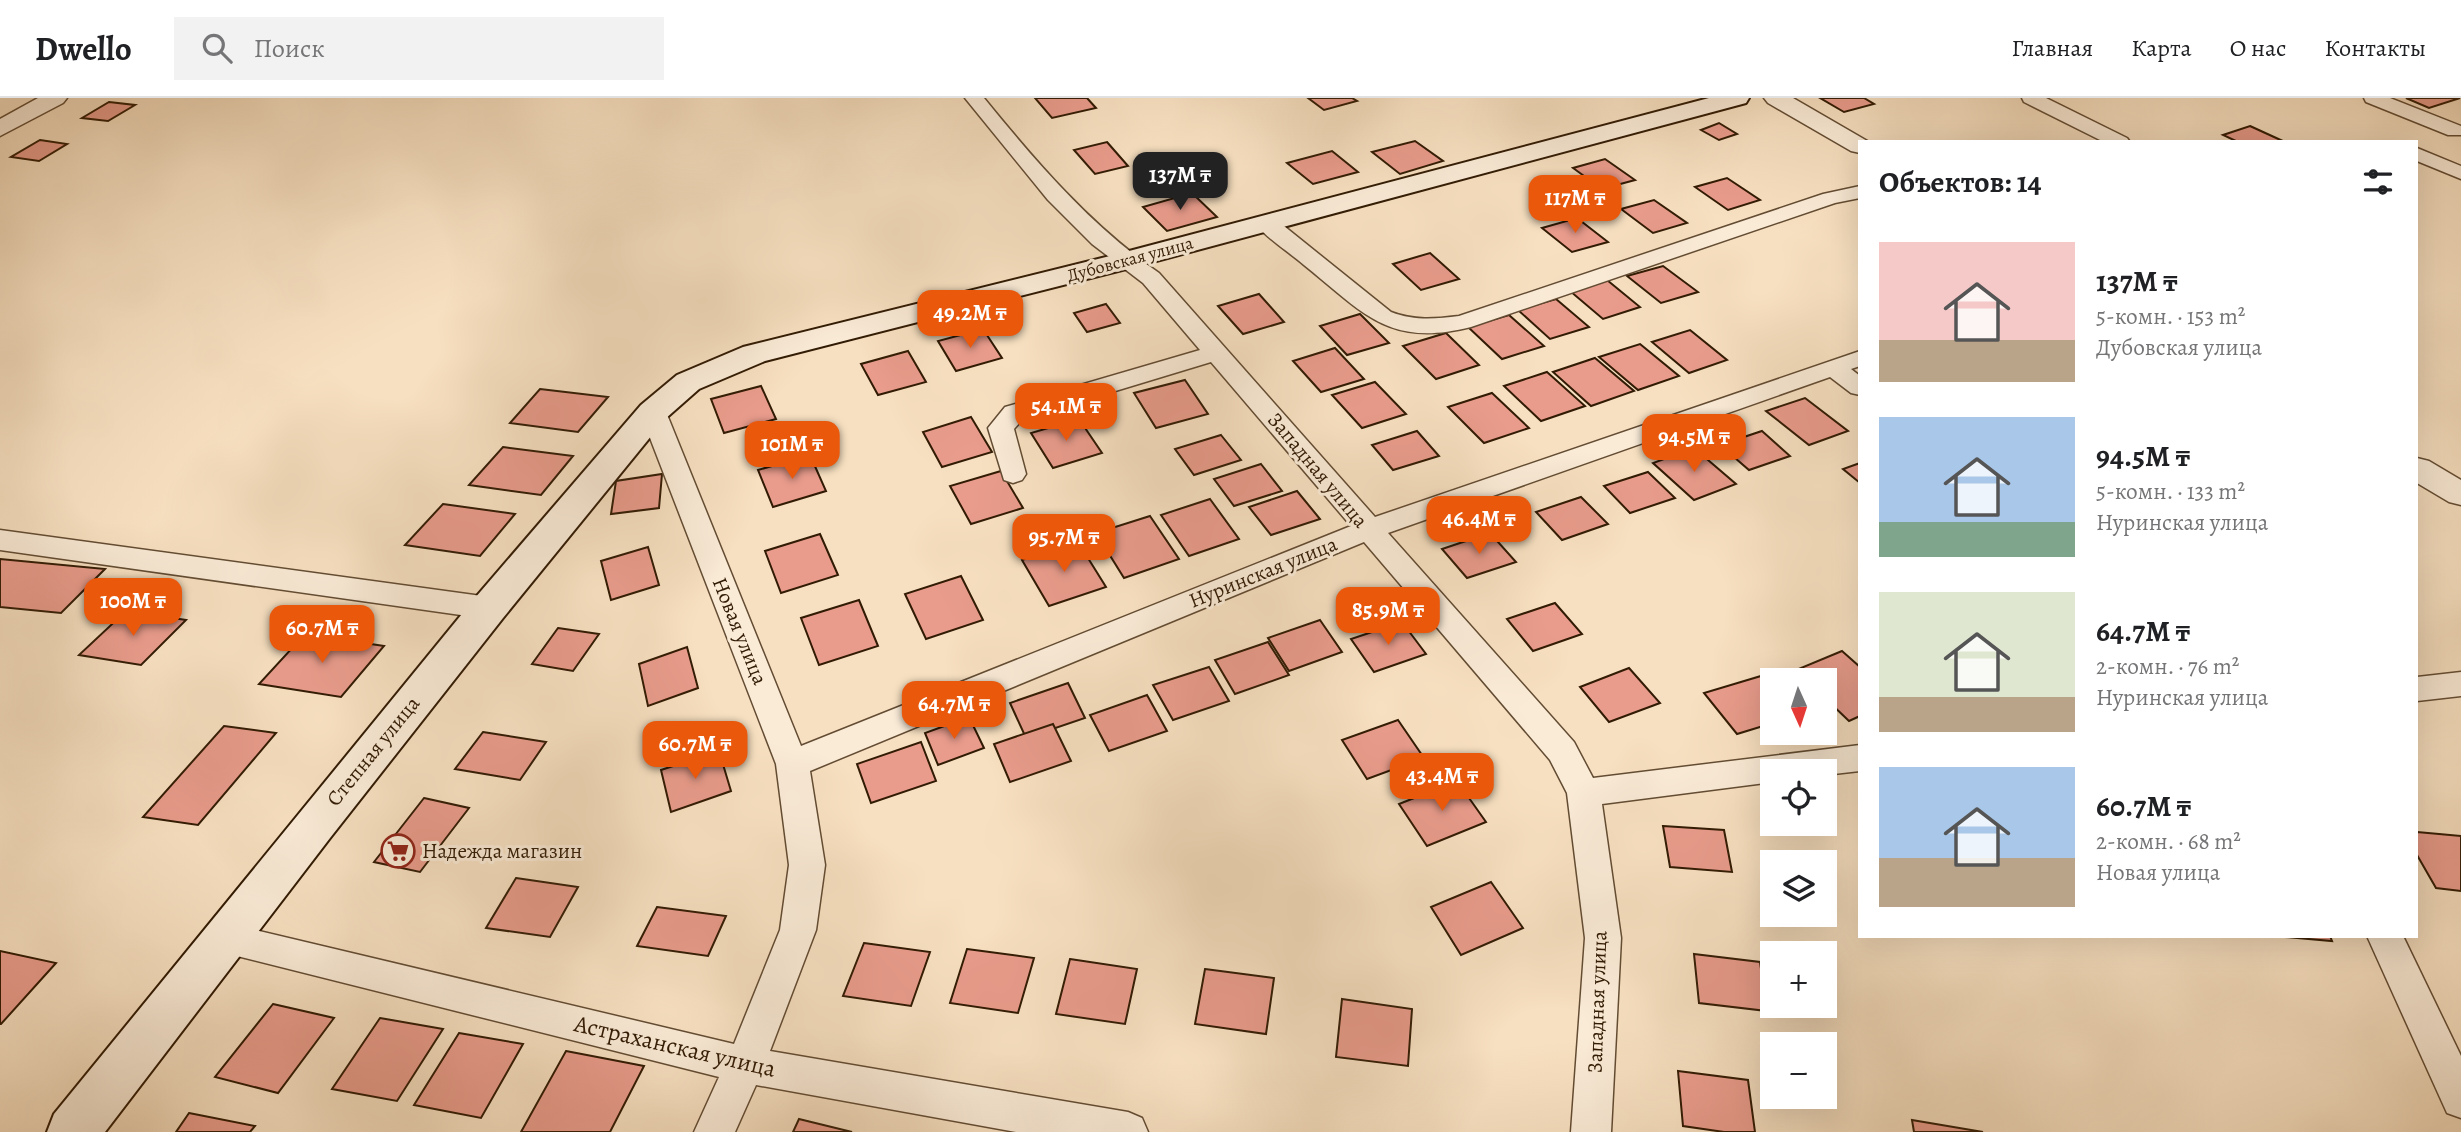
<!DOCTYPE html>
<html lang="ru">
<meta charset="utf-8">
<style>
:root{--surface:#fff;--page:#f2f2f2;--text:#202124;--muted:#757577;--line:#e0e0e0;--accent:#ea580c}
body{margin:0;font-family:Alegreya,serif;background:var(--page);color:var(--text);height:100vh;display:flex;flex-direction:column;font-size:26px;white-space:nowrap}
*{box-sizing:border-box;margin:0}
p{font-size:23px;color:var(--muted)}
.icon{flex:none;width:38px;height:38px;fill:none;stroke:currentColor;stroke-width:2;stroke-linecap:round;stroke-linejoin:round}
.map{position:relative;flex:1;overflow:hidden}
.details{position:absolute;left:1858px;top:42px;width:560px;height:798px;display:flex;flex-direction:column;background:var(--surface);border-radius:0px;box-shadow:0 7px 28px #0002}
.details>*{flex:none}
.needle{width:46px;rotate:177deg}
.controls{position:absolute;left:1760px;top:570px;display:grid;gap:14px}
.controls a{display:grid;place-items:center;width:77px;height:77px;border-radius:0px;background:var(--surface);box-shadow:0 7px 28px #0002;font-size:35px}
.price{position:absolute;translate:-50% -60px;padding:0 16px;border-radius:14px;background:var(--accent);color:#fff;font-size:23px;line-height:46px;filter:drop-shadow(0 2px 4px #0008)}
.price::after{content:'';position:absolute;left:50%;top:42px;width:21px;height:16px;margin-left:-10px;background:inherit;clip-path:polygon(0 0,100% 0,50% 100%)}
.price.selected{background:#222;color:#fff}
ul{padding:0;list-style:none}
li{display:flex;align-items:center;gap:21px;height:175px;padding:0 21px}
li span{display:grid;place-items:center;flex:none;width:196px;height:140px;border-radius:0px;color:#555}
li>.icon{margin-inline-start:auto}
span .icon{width:84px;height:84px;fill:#fffc;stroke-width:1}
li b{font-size:30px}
h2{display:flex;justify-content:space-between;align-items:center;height:84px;padding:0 21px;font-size:30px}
header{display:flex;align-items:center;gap:42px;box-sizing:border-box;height:98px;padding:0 35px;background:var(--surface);border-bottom:2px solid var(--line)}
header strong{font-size:33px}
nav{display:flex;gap:38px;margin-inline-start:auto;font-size:24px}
.search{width:490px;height:63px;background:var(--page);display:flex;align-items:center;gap:18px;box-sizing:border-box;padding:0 24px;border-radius:0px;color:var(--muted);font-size:26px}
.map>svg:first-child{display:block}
.building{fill:#e99c8c;stroke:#321b04;stroke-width:2}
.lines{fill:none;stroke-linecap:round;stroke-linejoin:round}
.minor-casing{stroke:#634c33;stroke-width:3}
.tertiary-casing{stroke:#634c33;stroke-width:3}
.secondary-casing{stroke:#321b04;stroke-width:4}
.minor{fill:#faebd7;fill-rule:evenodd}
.tertiary{fill:#faebd7;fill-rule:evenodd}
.secondary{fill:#faebd7;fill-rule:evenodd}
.labels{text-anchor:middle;stroke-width:6;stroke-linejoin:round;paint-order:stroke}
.far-street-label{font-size:18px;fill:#321b04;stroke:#faebd7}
.street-label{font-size:21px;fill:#321b04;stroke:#faebd7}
.poi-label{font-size:21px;fill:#321b04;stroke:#faebd7;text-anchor:start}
.near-street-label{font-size:24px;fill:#321b04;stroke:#faebd7}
</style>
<header>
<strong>Dwello</strong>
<div class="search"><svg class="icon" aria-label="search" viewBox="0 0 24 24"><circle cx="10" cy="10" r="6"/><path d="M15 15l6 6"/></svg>Поиск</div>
<nav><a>Главная</a><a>Карта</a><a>О нас</a><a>Контакты</a></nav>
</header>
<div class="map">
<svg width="2461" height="1034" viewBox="0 0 2461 1034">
<rect width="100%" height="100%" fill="#f7e0c1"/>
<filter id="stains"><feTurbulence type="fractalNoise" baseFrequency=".00286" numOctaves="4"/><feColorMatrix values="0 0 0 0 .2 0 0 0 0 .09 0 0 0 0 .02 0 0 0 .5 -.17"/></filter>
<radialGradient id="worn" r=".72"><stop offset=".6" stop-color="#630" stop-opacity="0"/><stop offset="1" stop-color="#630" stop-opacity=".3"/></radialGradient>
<g class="building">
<polygon points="1035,0 1087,0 1096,10 1052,20"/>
<polygon points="1308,0 1352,0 1357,3 1324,12"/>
<polygon points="1820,0 1864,0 1874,6 1844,14"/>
<polygon points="2406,0 2460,0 2429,10"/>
<polygon points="109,4 135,7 108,23 82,20"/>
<polygon points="1719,25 1737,36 1719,42 1701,32"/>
<polygon points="2250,28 2285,44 2238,44 2223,37"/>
<polygon points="40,42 67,46 39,63 11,59"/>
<polygon points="1415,43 1443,63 1400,76 1372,54"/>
<polygon points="1107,44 1128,68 1095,76 1074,52"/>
<polygon points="1332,53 1358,74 1313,86 1287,65"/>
<polygon points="1605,61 1635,82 1602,91 1573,70"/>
<polygon points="1727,80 1760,102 1728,112 1695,89"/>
<polygon points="1192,95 1217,119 1167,133 1143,109"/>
<polygon points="1654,102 1687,125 1653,135 1621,111"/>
<polygon points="1577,120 1608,144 1572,154 1542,130"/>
<polygon points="1430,155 1459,181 1421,192 1393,166"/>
<polygon points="1663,168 1698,194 1661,205 1627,178"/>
<polygon points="1607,182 1640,209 1603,221 1570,193"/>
<polygon points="1259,196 1284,224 1243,236 1218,208"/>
<polygon points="1556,201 1589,229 1550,241 1518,212"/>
<polygon points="1106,206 1120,225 1087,234 1074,215"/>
<polygon points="1360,216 1389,245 1347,257 1320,228"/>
<polygon points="1509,217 1544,248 1502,261 1468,229"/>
<polygon points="983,231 1002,260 956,273 938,243"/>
<polygon points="1690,232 1727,262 1689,275 1652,244"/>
<polygon points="1446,235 1479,267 1436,281 1403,248"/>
<polygon points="1640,246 1679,278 1638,292 1599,259"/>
<polygon points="1335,250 1364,281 1321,294 1293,263"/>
<polygon points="908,253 926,284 878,297 861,266"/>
<polygon points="1595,260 1634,293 1591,308 1553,274"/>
<polygon points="1547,274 1585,308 1541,323 1504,288"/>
<polygon points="1185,282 1208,316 1156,330 1134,295"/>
<polygon points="1375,284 1406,316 1362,330 1332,297"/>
<polygon points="761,288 776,321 724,335 711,301"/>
<polygon points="540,291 608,299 578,334 510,325"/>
<polygon points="1492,295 1529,330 1484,345 1448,309"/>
<polygon points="1805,300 1848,333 1809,347 1766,313"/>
<polygon points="971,319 992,354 942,369 923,334"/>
<polygon points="1079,321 1102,355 1053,370 1031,335"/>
<polygon points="1417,333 1439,358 1393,372 1372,347"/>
<polygon points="1762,333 1790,358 1749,372 1720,347"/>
<polygon points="1221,337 1241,362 1194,377 1175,351"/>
<polygon points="503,349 573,358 541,397 469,387"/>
<polygon points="1694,350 1736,386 1694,402 1653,365"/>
<polygon points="810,357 826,393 773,409 758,372"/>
<polygon points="1860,365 1860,385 1843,371"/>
<polygon points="1261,366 1282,393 1234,408 1214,381"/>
<polygon points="1001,373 1023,410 971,426 950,388"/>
<polygon points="1648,374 1675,400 1630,415 1604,388"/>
<polygon points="662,376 659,410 611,416 616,383"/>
<polygon points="1297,393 1320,421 1271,437 1249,409"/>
<polygon points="1581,399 1608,426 1562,442 1536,414"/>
<polygon points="1210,401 1239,441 1189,458 1161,417"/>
<polygon points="443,406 515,416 480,458 405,447"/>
<polygon points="1150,418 1179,461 1124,480 1096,435"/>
<polygon points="1490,435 1516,464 1467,480 1442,451"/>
<polygon points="820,436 838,477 781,495 765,453"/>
<polygon points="1078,444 1106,489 1049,508 1022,462"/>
<polygon points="648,449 659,487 611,502 601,463"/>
<polygon points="0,461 105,471 61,515 0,509"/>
<polygon points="961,478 983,522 926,541 905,496"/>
<polygon points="859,502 878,548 819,567 801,520"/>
<polygon points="1555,505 1582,536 1533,553 1507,521"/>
<polygon points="126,513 186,522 141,567 79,557"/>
<polygon points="1320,522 1342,554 1289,573 1268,540"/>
<polygon points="1402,524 1426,556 1374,574 1351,541"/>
<polygon points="558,530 599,536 573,573 532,566"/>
<polygon points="305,536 384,548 341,599 259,586"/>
<polygon points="1268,544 1289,577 1235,596 1215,562"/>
<polygon points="687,549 698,590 648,608 639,566"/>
<polygon points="1842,553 1860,569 1860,618 1849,623 1825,600 1825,583 1807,583 1796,572"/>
<polygon points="1209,569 1229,603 1173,622 1153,587"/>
<polygon points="1629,570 1660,605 1609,624 1580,589"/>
<polygon points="1771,575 1778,583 1773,583 1773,625 1737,636 1704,595"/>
<polygon points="1068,585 1085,620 1026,640 1010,605"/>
<polygon points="1147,597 1167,633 1109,653 1090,617"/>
<polygon points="969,619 984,650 938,667 925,635"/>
<polygon points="1398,622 1424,660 1367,681 1342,642"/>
<polygon points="1053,626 1071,663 1010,684 994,646"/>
<polygon points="224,628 276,635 198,727 143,719"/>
<polygon points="483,634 546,644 520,682 455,671"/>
<polygon points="921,644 936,683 871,705 857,666"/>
<polygon points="719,653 731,693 671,714 661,672"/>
<polygon points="1457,683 1486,724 1427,748 1399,706"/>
<polygon points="424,700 469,710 420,774 374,764"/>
<polygon points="1663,728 1724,732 1732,774 1670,769"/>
<polygon points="2417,734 2461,738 2461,793 2436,790 2417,757"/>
<polygon points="516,780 578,789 550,839 486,830"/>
<polygon points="1491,784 1523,830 1461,857 1431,809"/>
<polygon points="657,809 726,818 708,858 637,848"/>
<polygon points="2273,838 2330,838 2332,843"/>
<polygon points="864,845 930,854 911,908 843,898"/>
<polygon points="967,851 1034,860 1018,915 950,905"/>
<polygon points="0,853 56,865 1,926 0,926"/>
<polygon points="1694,856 1760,864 1767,913 1699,905"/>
<polygon points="1070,861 1137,871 1125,926 1056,916"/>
<polygon points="1205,871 1274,880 1266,936 1195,926"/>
<polygon points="1342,901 1412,911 1408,968 1336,959"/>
<polygon points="273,906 334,920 278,995 215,979"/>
<polygon points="380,920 443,931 397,1003 332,991"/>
<polygon points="459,935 523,946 481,1020 414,1007"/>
<polygon points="566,953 644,968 610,1034 521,1034"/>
<polygon points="1678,973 1748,982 1755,1034 1724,1034 1683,1028"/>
<polygon points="189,1015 255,1028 250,1034 176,1034"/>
<polygon points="799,1021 852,1034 793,1034"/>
<polygon points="1912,1022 1983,1034 1914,1034"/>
</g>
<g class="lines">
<defs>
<g id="minor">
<path d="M965 0H984C1037 65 1090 127 1159 175L1375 419 1860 253V268L1851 271 1860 278V297L1851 295 1830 279 1388 435 1574 644 1593 680 1860 647V673L1825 677V674H1773V684L1602 706 1621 840 1611 1034H1571L1585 840 1567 695 1550 662 1364 444 810 673 825 767 816 832 770 953 1128 1014 1142 1020 1148 1034H1016L756 987 735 1034H694L719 979 213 852 208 841 213 830 226 825 734 946 780 832 789 767 776 666 640 314 644 308 653 306 662 308 666 314 801 648 1351 428 1211 264 1023 321 1014 331 1026 376 1022 382 1013 385 1004 382 988 330 1005 309 1200 252 1143 185 1092 146 1048 102Z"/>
<polygon points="2022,0 2046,0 2127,40 2130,44 2104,44 2024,4"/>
<polygon points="2364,0 2390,0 2461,28 2461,37 2448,37 2366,4"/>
<polygon points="2417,50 2461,68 2461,81 2417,63"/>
<path d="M1860 88V100L1835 105 1471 229C1388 250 1364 215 1304 167 1289 154 1267 141 1255 125L1258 120H1274L1391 214C1414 223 1435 221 1459 218L1823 96Z"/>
<polygon points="0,432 489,499 499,503 504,510 499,517 489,521 0,452"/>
<polygon points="2461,574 2461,598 2417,603 2417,579"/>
<polygon points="2367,838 2403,838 2461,958 2461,1020 2447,1015"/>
</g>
<g id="tertiary">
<polygon points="38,0 67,0 63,5 0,38 0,21"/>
<polygon points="1764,0 1793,0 1869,44 1860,44 1860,55 1851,53 1768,5"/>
<polygon points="2417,360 2429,363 2461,382 2461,407 2449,404 2417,385"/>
</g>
<polygon id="secondary" points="1709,0 1749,0 1746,5 1134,169 765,263 699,291 665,321 503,520 330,740 105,1034 47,1034 54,1016 475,500 641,307 677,277 743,249 1114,157"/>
</defs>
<use href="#minor" class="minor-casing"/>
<use href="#tertiary" class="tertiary-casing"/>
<use href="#secondary" class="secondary-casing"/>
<use href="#minor" class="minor"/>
<use href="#tertiary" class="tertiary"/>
<use href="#secondary" class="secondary"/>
</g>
<defs>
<symbol id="supermarket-ring" viewBox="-11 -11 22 22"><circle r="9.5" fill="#faebd7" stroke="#8f2418" stroke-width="1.5"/><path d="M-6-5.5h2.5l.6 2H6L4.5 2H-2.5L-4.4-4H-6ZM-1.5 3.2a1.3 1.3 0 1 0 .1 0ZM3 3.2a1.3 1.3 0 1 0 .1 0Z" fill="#8f2418"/></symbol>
</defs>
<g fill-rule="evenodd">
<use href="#supermarket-ring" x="379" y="734" width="38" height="38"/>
</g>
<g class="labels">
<g class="far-street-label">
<text transform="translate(1130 161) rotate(-15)" y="6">Дубовская улица</text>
</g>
<g class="street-label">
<text transform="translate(1318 372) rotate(50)" y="7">Западная улица</text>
<text transform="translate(1263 474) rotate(-22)" y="7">Нуринская улица</text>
<text transform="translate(740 533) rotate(68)" y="7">Новая улица</text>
<text transform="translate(373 653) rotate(-51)" y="7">Степная улица</text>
<text transform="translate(1597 904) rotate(-88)" y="7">Западная улица</text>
</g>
<g class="poi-label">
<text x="422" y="760">Надежда магазин</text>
</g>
<g class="near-street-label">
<text transform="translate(675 948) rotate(13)" y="8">Астраханская улица</text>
</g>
</g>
<rect width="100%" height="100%" filter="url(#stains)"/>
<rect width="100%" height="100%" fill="url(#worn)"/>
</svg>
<div class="controls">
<a><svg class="needle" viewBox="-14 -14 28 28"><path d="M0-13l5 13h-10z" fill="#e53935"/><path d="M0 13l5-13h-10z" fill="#757577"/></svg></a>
<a><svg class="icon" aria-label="locate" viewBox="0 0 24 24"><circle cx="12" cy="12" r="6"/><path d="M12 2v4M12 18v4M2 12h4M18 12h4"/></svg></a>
<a><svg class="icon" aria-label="layers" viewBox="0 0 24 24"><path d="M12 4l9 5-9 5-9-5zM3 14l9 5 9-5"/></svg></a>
<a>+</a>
<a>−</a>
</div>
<b class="price selected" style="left:1180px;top:114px">137M ₸</b>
<b class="price" style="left:1575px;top:137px">117M ₸</b>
<b class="price" style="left:970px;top:252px">49.2M ₸</b>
<b class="price" style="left:1066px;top:345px">54.1M ₸</b>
<b class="price" style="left:1694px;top:376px">94.5M ₸</b>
<b class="price" style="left:792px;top:383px">101M ₸</b>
<b class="price" style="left:1479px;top:458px">46.4M ₸</b>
<b class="price" style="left:1064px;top:476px">95.7M ₸</b>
<b class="price" style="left:133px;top:540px">100M ₸</b>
<b class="price" style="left:1388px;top:549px">85.9M ₸</b>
<b class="price" style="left:322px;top:567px">60.7M ₸</b>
<b class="price" style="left:954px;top:643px">64.7M ₸</b>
<b class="price" style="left:695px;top:683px">60.7M ₸</b>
<b class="price" style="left:1442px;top:715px">43.4M ₸</b>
<section class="details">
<h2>Объектов: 14<svg class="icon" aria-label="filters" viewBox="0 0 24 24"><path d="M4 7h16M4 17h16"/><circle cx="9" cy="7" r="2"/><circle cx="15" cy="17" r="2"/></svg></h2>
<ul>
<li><span style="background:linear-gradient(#f6c9c9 70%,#b9a48a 0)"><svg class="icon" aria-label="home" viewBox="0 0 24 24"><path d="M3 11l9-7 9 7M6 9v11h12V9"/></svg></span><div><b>137M ₸</b><p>5-комн. · 153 m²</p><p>Дубовская улица</p></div></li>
<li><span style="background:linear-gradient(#a9c7e8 75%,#7fa58c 0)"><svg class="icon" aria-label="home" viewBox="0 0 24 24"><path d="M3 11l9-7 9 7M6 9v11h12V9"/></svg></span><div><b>94.5M ₸</b><p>5-комн. · 133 m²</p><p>Нуринская улица</p></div></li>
<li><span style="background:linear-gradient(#dfe7d0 75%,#b9a48a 0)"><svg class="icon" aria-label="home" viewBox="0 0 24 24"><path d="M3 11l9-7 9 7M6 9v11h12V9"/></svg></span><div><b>64.7M ₸</b><p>2-комн. · 76 m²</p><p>Нуринская улица</p></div></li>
<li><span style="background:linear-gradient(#a9c7e8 65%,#b9a48a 0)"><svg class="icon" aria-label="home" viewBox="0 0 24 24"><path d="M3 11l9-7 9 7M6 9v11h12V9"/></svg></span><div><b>60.7M ₸</b><p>2-комн. · 68 m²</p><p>Новая улица</p></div></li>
</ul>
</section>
</div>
